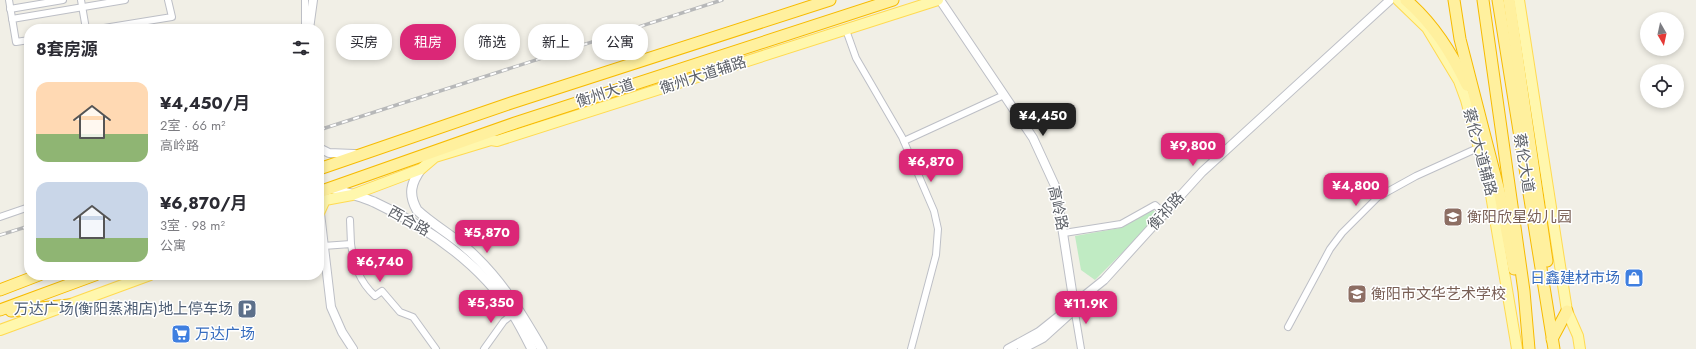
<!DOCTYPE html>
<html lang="zh">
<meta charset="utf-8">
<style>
:root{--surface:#fff;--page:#f7f7f7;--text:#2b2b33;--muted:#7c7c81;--accent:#db2777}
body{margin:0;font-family:Jost,"Noto Sans SC",sans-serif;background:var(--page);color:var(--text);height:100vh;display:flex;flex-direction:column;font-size:15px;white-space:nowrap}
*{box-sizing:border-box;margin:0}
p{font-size:13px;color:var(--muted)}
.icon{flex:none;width:22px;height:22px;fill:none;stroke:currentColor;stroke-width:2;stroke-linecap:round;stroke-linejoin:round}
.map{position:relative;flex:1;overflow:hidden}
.side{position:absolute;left:24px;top:24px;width:300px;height:256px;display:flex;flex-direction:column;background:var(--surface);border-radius:16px;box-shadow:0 2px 6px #0003}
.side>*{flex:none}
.banner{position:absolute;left:336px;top:24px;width:380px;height:36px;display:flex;gap:8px}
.needle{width:26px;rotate:171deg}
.fabs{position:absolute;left:1640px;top:12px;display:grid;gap:8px}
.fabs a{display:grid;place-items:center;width:44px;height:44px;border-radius:50%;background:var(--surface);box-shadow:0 2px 6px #0003;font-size:20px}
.price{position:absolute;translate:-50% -34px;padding:0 9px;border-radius:8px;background:var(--accent);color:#fff;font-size:13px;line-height:26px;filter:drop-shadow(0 1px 2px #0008)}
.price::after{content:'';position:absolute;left:50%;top:24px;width:12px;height:9px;margin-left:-6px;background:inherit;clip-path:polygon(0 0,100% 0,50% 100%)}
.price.on{background:#222;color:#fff}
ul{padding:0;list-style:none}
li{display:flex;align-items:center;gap:12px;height:100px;padding:0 12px}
li span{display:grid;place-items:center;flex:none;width:112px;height:80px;border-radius:12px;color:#555}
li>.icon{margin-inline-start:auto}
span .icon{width:48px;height:48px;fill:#fffc;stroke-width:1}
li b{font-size:17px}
h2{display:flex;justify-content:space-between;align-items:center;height:48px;padding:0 12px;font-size:17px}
.pill{padding:0 14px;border-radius:16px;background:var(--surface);box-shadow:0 2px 6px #0003;font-size:14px;line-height:36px}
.pill.on{background:var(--accent);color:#fff}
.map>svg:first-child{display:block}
.green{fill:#c0ebc3}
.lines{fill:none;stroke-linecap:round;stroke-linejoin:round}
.minor-casing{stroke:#bdbfc6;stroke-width:8}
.tertiary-casing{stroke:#bdbfc6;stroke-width:10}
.secondary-casing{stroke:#bbbec5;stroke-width:11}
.primary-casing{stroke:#ffda51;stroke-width:12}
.trunk-casing{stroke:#f7bb00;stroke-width:13}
.minor{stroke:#fff;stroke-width:6}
.tertiary{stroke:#fff;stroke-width:8}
.secondary{stroke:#fff;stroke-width:9}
.primary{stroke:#fff7ad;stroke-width:10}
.trunk{stroke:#fff09e;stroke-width:11}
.rail-casing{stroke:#b7b8b9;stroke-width:3.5}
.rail{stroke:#fff;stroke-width:2;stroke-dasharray:6;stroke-linecap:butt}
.labels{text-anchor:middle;stroke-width:3;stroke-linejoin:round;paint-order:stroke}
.street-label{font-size:15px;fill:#5d6168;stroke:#fff}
.education-label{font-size:15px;fill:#785e54;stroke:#fff;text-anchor:start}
.shop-label{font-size:15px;fill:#366cbe;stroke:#fff;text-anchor:end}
.service-label{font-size:15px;fill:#4e5e75;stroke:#fff;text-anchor:end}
</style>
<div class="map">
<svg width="1696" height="349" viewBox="0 0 1696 349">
<rect width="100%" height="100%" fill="#f1efe6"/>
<polygon class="green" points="1153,210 1160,215 1095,280 1081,270 1075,236 1120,228"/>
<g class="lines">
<defs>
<g id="minor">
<polyline points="9,0 16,42 29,40"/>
<polyline points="81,0 86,29"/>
<polyline points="10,9 63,0"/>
<polyline points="12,19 125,0"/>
<polyline points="98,29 172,17 168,0"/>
<polyline points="305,29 305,0"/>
<polyline points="846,30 856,58 902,137 934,211 938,229 936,255 911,349"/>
<polyline points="904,141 1004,95"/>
<polyline points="0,217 29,207"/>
<polyline points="350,220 351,244"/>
<polyline points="1064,233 1121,224 1155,205 1166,215"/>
<path d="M323 246 351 244C354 265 359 281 375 296L382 291 400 312 413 317 436 349"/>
<polyline points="1074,307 1081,349"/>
<polyline points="1288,327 1330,249 1342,233 1378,197 1416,176 1480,147"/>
<polyline points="484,349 504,321 513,314"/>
</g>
<g id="tertiary">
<polyline points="940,0 1033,138 1056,188 1074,304"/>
<polyline points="309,29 313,0"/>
<polyline points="319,148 329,153 354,154"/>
<polyline points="320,213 331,307 342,332 353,349"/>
<polyline points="1008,349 1039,332 1104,280 1202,172 1390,0"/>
<polyline points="1022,349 1043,338 1074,310"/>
</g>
<g id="secondary">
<path d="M421 169C411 183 408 194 417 210 432 224 450 234 465 247 499 276 520 311 542 349"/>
<path d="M330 188C345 192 360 196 374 202 429 228 480 263 513 314 520 325 526 337 532 349"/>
</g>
<g id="primary">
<polyline points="1398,0 1427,28 1459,81 1466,100 1490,189 1517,349"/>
<polyline points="1519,0 1567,311 1578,336 1580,349"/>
<polyline points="319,213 325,200 352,195 421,169 435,157 491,140 497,141 938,0"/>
<polyline points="0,330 150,275"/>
</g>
<g id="trunk">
<path d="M1406 0C1433 23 1452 53 1467 85"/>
<polyline points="1454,0 1460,39 1500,195 1514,269"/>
<polyline points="1483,0 1524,291 1529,349"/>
<polyline points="1498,0 1554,349"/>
<polyline points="1509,0 1547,261"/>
<polyline points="319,169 511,103 830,0"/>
<polyline points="319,192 515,123 893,0"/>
<polyline points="0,290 39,275"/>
<polyline points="0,310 95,275"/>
<polyline points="11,311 69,305"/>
<polyline points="1552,339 1567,311"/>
</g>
</defs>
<use href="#minor" class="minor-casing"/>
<use href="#tertiary" class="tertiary-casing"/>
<use href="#secondary" class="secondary-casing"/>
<use href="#primary" class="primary-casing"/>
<use href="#trunk" class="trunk-casing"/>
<use href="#minor" class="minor"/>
<use href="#tertiary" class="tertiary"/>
<use href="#secondary" class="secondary"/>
<use href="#primary" class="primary"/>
<use href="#trunk" class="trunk"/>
<defs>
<g id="rail">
<polyline points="319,130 722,0"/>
<polyline points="0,235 29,226"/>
</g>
</defs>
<use href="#rail" class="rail-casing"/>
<use href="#rail" class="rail"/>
</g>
<defs>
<symbol id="school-square" viewBox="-11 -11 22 22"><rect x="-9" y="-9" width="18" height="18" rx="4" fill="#8d6e63" stroke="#fff"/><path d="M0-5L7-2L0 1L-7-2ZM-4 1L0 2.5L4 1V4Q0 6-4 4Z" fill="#fff"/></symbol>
<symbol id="shop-square" viewBox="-11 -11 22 22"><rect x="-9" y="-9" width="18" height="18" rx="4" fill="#3f7fe0" stroke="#fff"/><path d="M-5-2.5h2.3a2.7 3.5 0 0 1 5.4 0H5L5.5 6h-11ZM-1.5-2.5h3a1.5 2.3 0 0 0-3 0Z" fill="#fff"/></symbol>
<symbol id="parking-square" viewBox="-11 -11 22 22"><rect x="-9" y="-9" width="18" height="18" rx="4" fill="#5c6f8a" stroke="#fff"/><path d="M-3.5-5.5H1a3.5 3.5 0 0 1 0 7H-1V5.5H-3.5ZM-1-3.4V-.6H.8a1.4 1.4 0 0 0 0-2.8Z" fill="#fff"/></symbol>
<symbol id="supermarket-square" viewBox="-11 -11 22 22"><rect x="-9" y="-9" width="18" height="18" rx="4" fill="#3f7fe0" stroke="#fff"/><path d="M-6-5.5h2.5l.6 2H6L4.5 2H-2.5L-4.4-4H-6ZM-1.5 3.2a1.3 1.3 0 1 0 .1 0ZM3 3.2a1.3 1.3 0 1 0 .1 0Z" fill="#fff"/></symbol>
</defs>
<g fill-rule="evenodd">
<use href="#school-square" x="1442" y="206" width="22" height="22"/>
<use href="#shop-square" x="1623" y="267" width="22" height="22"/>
<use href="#school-square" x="1346" y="283" width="22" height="22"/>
<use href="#parking-square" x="236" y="298" width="22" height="22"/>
<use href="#supermarket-square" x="170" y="323" width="22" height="22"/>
</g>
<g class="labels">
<g class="street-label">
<text transform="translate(703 75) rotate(-18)" y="5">衡州大道辅路</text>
<text transform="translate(605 93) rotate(-18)" y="5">衡州大道</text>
<text transform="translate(1480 152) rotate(75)" y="5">蔡伦大道辅路</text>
<text transform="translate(1524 163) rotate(81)" y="5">蔡伦大道</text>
<text transform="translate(1058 208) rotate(78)" y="5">高岭路</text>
<text transform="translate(1166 211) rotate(-48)" y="5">衡祁路</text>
<text transform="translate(409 221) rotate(29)" y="5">西合路</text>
</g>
<g class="education-label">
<text x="1467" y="222">衡阳欣星幼儿园</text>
<text x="1371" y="299">衡阳市文华艺术学校</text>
</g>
<g class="shop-label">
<text x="1620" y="283">日鑫建材市场</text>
<text x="195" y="339" text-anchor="start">万达广场</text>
</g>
<g class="service-label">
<text x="233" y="314">万达广场(衡阳蒸湘店)地上停车场</text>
</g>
</g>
</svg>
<div class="fabs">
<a><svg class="needle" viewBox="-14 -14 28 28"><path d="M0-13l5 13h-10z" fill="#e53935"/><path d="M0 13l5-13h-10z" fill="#7c7c81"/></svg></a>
<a><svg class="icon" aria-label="locate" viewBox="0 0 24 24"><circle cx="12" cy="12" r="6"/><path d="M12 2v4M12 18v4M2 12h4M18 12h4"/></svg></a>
</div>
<b class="price on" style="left:1043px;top:137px">¥4,450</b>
<b class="price" style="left:1193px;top:167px">¥9,800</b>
<b class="price" style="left:931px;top:183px">¥6,870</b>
<b class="price" style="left:1356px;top:207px">¥4,800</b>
<b class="price" style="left:487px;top:254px">¥5,870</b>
<b class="price" style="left:380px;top:283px">¥6,740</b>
<b class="price" style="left:491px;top:324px">¥5,350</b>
<b class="price" style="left:1086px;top:325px">¥11.9K</b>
<div class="banner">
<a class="pill">买房</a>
<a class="pill on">租房</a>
<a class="pill">筛选</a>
<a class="pill">新上</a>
<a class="pill">公寓</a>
</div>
<section class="side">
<h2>8套房源<svg class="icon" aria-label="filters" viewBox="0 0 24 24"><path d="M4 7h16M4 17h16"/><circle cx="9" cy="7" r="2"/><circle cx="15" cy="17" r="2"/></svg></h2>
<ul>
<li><span style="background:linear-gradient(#ffd9b3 65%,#8fb573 0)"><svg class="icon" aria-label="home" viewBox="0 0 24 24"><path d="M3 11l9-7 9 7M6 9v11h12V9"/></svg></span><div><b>¥4,450/月</b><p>2室 · 66 m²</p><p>高岭路</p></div></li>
<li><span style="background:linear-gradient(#c9d6e8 70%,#8fb573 0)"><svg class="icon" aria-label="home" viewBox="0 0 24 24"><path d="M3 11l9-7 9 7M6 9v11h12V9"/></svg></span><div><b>¥6,870/月</b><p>3室 · 98 m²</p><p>公寓</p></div></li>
</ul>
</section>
</div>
